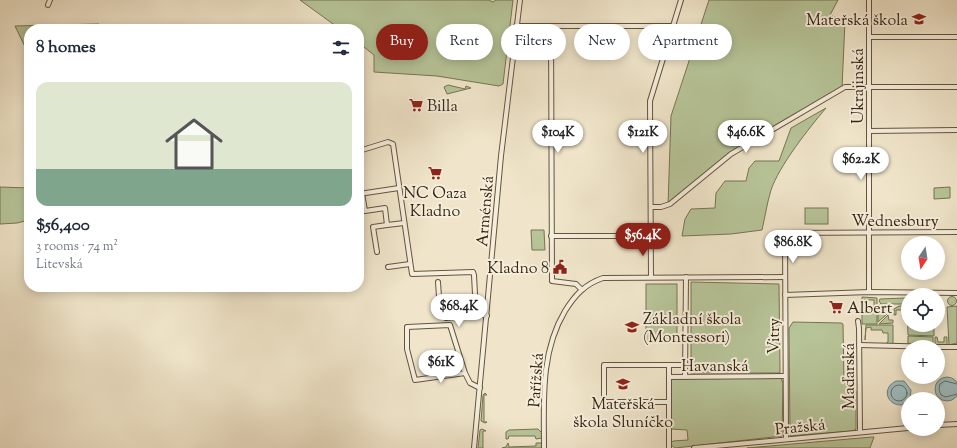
<!DOCTYPE html>
<meta charset="utf-8">
<style>
:root{--surface:#fff;--page:#f2f2f3;--text:#1f2937;--muted:#747a83;--line:#e0e1e3;--accent:#8f2418}
body{margin:0;font-family:"Sorts Mill Goudy",serif;background:var(--page);color:var(--text);height:100vh;display:flex;flex-direction:column;font-size:15px;white-space:nowrap}
*{box-sizing:border-box;margin:0}
p{font-size:13px;color:var(--muted)}
.icon{flex:none;width:22px;height:22px;fill:none;stroke:currentColor;stroke-width:2;stroke-linecap:round;stroke-linejoin:round}
.map{position:relative;flex:1;overflow:hidden}
.panel{position:absolute;left:24px;top:24px;width:340px;height:268px;display:flex;flex-direction:column;background:var(--surface);border-radius:16px;box-shadow:0 2px 10px #0003}
.panel>*{flex:none}
.guide{position:absolute;left:376px;top:24px;width:380px;height:36px;display:flex;gap:8px}
.needle{width:26px;rotate:192deg}
.tools{position:absolute;left:901px;top:236px;display:grid;gap:8px}
.tools a{display:grid;place-items:center;width:44px;height:44px;border-radius:50%;background:var(--surface);box-shadow:0 2px 10px #0003;font-size:20px}
.price{position:absolute;translate:-50% -34px;padding:0 9px;border-radius:14px;background:#fff;color:#222;font-size:13px;line-height:26px;filter:drop-shadow(0 1px 2px #0008)}
.price::after{content:'';position:absolute;left:50%;top:24px;width:12px;height:9px;margin-left:-6px;background:inherit;clip-path:polygon(0 0,100% 0,50% 100%)}
.price.on{background:var(--accent);color:#fff}
ul{padding:0;list-style:none}
li{display:grid;align-content:center;gap:8px;height:212px;padding:0 12px}
li+li{border-top:1px solid var(--line)}
li span{display:grid;place-items:center;height:124px;border-radius:12px;color:#555}
li>.icon{margin-inline-start:auto}
span .icon{width:72px;height:72px;fill:#fffc;stroke-width:1}
li b{font-size:17px}
h2{display:flex;justify-content:space-between;align-items:center;height:48px;padding:0 12px;font-size:17px}
.chip{padding:0 14px;border-radius:18px;background:var(--surface);box-shadow:0 2px 10px #0003;font-size:14px;line-height:36px}
.chip.on{background:var(--accent);color:#fff}
.map>svg:first-child{display:block}
.green{fill:#b7c599;stroke:#777454}
.water{fill:#9ebdc0;stroke:#758079}
.lines{fill:none;stroke-linecap:round;stroke-linejoin:round}
.shore{stroke:#6a7067;stroke-width:1}
.minor-casing{stroke:#65543d;stroke-width:6}
.minor{stroke:#f5eedd;stroke-width:4}
.labels{text-anchor:middle;stroke-width:4;stroke-linejoin:round;paint-order:stroke}
.poi-label{font-size:16px;fill:#37240e;stroke:#f5eedd;text-anchor:start}
.street-label{font-size:16px;fill:#37240e;stroke:#f5eedd}
</style>
<div class="map">
<svg width="957" height="448" viewBox="0 0 957 448">
<rect width="100%" height="100%" fill="#f0e5ca"/>
<filter id="stains"><feTurbulence type="fractalNoise" baseFrequency=".005" numOctaves="4"/><feColorMatrix values="0 0 0 0 .2 0 0 0 0 .09 0 0 0 0 .02 0 0 0 .5 -.17"/></filter>
<radialGradient id="worn" r=".72"><stop offset=".6" stop-color="#630" stop-opacity="0"/><stop offset="1" stop-color="#630" stop-opacity=".3"/></radialGradient>
<g class="green">
<polygon points="300,0 489,0 493,2 496,0 513,0 503,84 499,86 437,76 374,72 374,55 359,43 359,29 340,29"/>
<polygon points="709,0 838,0 830,15 845,21 842,88 731,152 668,205 671,116"/>
<polygon points="99,24 99,29 29,29 29,55 15,26"/>
<polygon points="448,85 465,89 466,86 471,88 447,94 444,87"/>
<path d="M826 108C809 128 779 166 771 190 767 203 765 217 762 230L731 234 682 236 685 219 691 209 715 208 716 193 725 181H746L749 168 755 161H779L791 128Z"/>
<polygon points="0,187 29,188 29,220 17,223 0,224"/>
<polygon points="950,187 950,198 934,199 934,188"/>
<rect x="805" y="208" width="23" height="16"/>
<polygon points="531,230 544,230 545,250 532,250"/>
<polygon points="691,282 779,284 780,373 691,373"/>
<rect x="646" y="284" width="31" height="57"/>
<circle cx="952" cy="301" r="4.5"/>
<polygon points="862,297 877,298 877,306 874,306 874,300 864,300 864,313 874,313 874,308 877,308 877,324 862,324"/>
<polygon points="905,298 905,304 881,304 879,301 880,299"/>
<polygon points="880,305 881,309 884,309 887,314 878,322 878,306"/>
<polygon points="899,306 906,306 906,314 903,314 903,310 896,310 896,315 894,315 894,309"/>
<polygon points="907,306 908,325 934,325 934,336 908,335"/>
<polygon points="957,306 957,343 949,345 947,307"/>
<polygon points="888,315 889,320 893,320 893,323 879,324"/>
<polygon points="793,322 841,323 843,324 844,383 850,384 850,390 856,391 856,429 853,431 790,436 789,328"/>
<polygon points="893,325 893,344 885,344 888,342 888,333 883,333 882,330 871,330 871,327 866,328 865,340 866,325"/>
<polygon points="908,336 933,337 933,345 929,345 926,342 914,342 908,345"/>
<polygon points="935,337 937,337 938,342 944,342 944,337 947,337 947,345 935,345"/>
<polygon points="778,377 781,378 783,383 782,436 675,448 670,444 673,441 688,440 687,430 671,429 670,381 672,379"/>
<polygon points="485,393 487,395 484,395 484,422 487,422 485,423 481,421 483,395"/>
<polygon points="482,429 486,431 483,431 483,448 478,448 480,430"/>
<polygon points="538,429 542,433 542,438 536,439 535,436 509,436 508,439 506,439 506,432 509,430"/>
<polygon points="872,437 874,437 870,448 747,448"/>
<polygon points="508,443 509,447 536,446 536,443 542,443 542,448 502,448 506,447"/>
</g>
<g class="water">
<circle cx="947" cy="389" r="12"/>
<path d="M896 381H904L911 390 910 399 902 405C887 406 881 388 896 381Z"/>
</g>
<g class="lines">
<g class="shore">
<polyline points="957,384 945,381 940,384 939,390 941,395 946,397 957,394"/>
<circle cx="899" cy="393" r="8"/>
</g>
<defs>
<g id="minor">
<polyline points="48,5 50,0"/>
<polyline points="516,26 673,26"/>
<polyline points="551,26 552,281 576,284 581,289"/>
<polyline points="869,37 957,37"/>
<polyline points="869,131 957,130"/>
<polyline points="359,151 388,142 393,144 412,274 473,272 474,275 476,313 487,316"/>
<polyline points="362,193 365,211 385,208 387,225 404,223"/>
<polyline points="359,194 399,188"/>
<polyline points="651,207 661,207 670,204 731,154 845,87 957,87"/>
<polyline points="551,236 651,236"/>
<polyline points="377,252 373,227 387,225"/>
<polyline points="388,267 410,264"/>
<polyline points="651,277 650,101 681,0"/>
<polyline points="438,282 440,312 442,316 446,318 477,314"/>
<polyline points="869,292 869,0"/>
<polyline points="785,295 869,292 957,293"/>
<polyline points="858,321 859,328 860,432"/>
<polyline points="859,345 938,347"/>
<polyline points="938,347 957,347"/>
<polyline points="669,365 669,448"/>
<polyline points="465,373 415,380 407,349 407,327 450,325 465,373 470,383 480,388"/>
<polyline points="669,377 785,376"/>
<polyline points="685,377 686,277"/>
<polyline points="669,402 604,402 604,365 686,365"/>
<polyline points="938,425 957,424"/>
<polyline points="786,439 785,233 957,232"/>
<polyline points="474,448 501,156 520,0"/>
<path d="M544 448C544 401 540 353 565 311 575 295 585 284 603 278L785 277"/>
<polyline points="694,448 908,428"/>
</g>
</defs>
<use href="#minor" class="minor-casing"/>
<use href="#minor" class="minor"/>
</g>
<defs>
<symbol id="school-bare" viewBox="-9 -9 18 18"><path d="M0-5L7-2L0 1L-7-2ZM-4 1L0 2.5L4 1V4Q0 6-4 4Z" fill="#8f2418" stroke="#f5eedd" stroke-width="2.5" paint-order="stroke"/></symbol>
<symbol id="supermarket-bare" viewBox="-9 -9 18 18"><path d="M-6-5.5h2.5l.6 2H6L4.5 2H-2.5L-4.4-4H-6ZM-1.5 3.2a1.3 1.3 0 1 0 .1 0ZM3 3.2a1.3 1.3 0 1 0 .1 0Z" fill="#8f2418" stroke="#f5eedd" stroke-width="2.5" paint-order="stroke"/></symbol>
<symbol id="civic-bare" viewBox="-9 -9 18 18"><path d="M-.6-6.5H3V-4.5H.6V-3L4-1V1h2V6H-6V1h2V-1L-.6-3ZM-1.2 2.5V6h2.4V2.5Z" fill="#8f2418" stroke="#f5eedd" stroke-width="2.5" paint-order="stroke"/></symbol>
</defs>
<g fill-rule="evenodd">
<use href="#school-bare" x="909" y="9" width="20" height="20"/>
<use href="#supermarket-bare" x="406" y="95" width="20" height="20"/>
<use href="#supermarket-bare" x="425" y="163" width="20" height="20"/>
<use href="#civic-bare" x="550" y="257" width="20" height="20"/>
<use href="#supermarket-bare" x="826" y="297" width="20" height="20"/>
<use href="#school-bare" x="622" y="317" width="20" height="20"/>
<use href="#school-bare" x="613" y="374" width="20" height="20"/>
</g>
<g class="labels">
<g class="poi-label">
<text x="908" y="25" text-anchor="end">Mateřská škola</text>
<text x="427" y="111">Billa</text>
<text x="435" y="198" text-anchor="middle">NC Oaza<tspan x="435" dy="18">Kladno</tspan></text>
<text x="549" y="273" text-anchor="end">Kladno 8</text>
<text x="847" y="313">Albert</text>
<text x="643" y="324">Základní škola<tspan x="643" dy="18">(Montessori)</tspan></text>
<text x="623" y="409" text-anchor="middle">Mateřská<tspan x="623" dy="18">škola Sluníčko</tspan></text>
</g>
<g class="street-label">
<text transform="translate(857 86) rotate(-90)" y="6">Ukrajinská</text>
<text transform="translate(484 211) rotate(-85)" y="6">Arménská</text>
<text x="895" y="226">Wednesbury</text>
<text transform="translate(773 336) rotate(-90)" y="6">Vitry</text>
<text x="715" y="371">Havanská</text>
<text transform="translate(848 376) rotate(-90)" y="6">Maďarská</text>
<text transform="translate(535 380) rotate(-86)" y="6">Pařížská</text>
<text transform="translate(800 426) rotate(-6)" y="6">Pražská</text>
</g>
</g>
<rect width="100%" height="100%" filter="url(#stains)"/>
<rect width="100%" height="100%" fill="url(#worn)"/>
</svg>
<div class="tools">
<a><svg class="needle" viewBox="-14 -14 28 28"><path d="M0-13l5 13h-10z" fill="#e53935"/><path d="M0 13l5-13h-10z" fill="#747a83"/></svg></a>
<a><svg class="icon" aria-label="locate" viewBox="0 0 24 24"><circle cx="12" cy="12" r="6"/><path d="M12 2v4M12 18v4M2 12h4M18 12h4"/></svg></a>
<a>+</a>
<a>−</a>
</div>
<b class="price" style="left:558px;top:154px">$104K</b>
<b class="price" style="left:643px;top:154px">$121K</b>
<b class="price" style="left:746px;top:154px">$46.6K</b>
<b class="price" style="left:861px;top:181px">$62.2K</b>
<b class="price on" style="left:643px;top:257px">$56.4K</b>
<b class="price" style="left:793px;top:264px">$86.8K</b>
<b class="price" style="left:459px;top:328px">$68.4K</b>
<b class="price" style="left:441px;top:384px">$61K</b>
<div class="guide">
<a class="chip on">Buy</a>
<a class="chip">Rent</a>
<a class="chip">Filters</a>
<a class="chip">New</a>
<a class="chip">Apartment</a>
</div>
<section class="panel">
<h2>8 homes<svg class="icon" aria-label="filters" viewBox="0 0 24 24"><path d="M4 7h16M4 17h16"/><circle cx="9" cy="7" r="2"/><circle cx="15" cy="17" r="2"/></svg></h2>
<ul>
<li><span style="background:linear-gradient(#dfe7d0 70%,#7fa58c 0)"><svg class="icon" aria-label="home" viewBox="0 0 24 24"><path d="M3 11l9-7 9 7M6 9v11h12V9"/></svg></span><div><b>$56,400</b><p>3 rooms · 74 m²</p><p>Litevská</p></div></li>
</ul>
</section>
</div>
